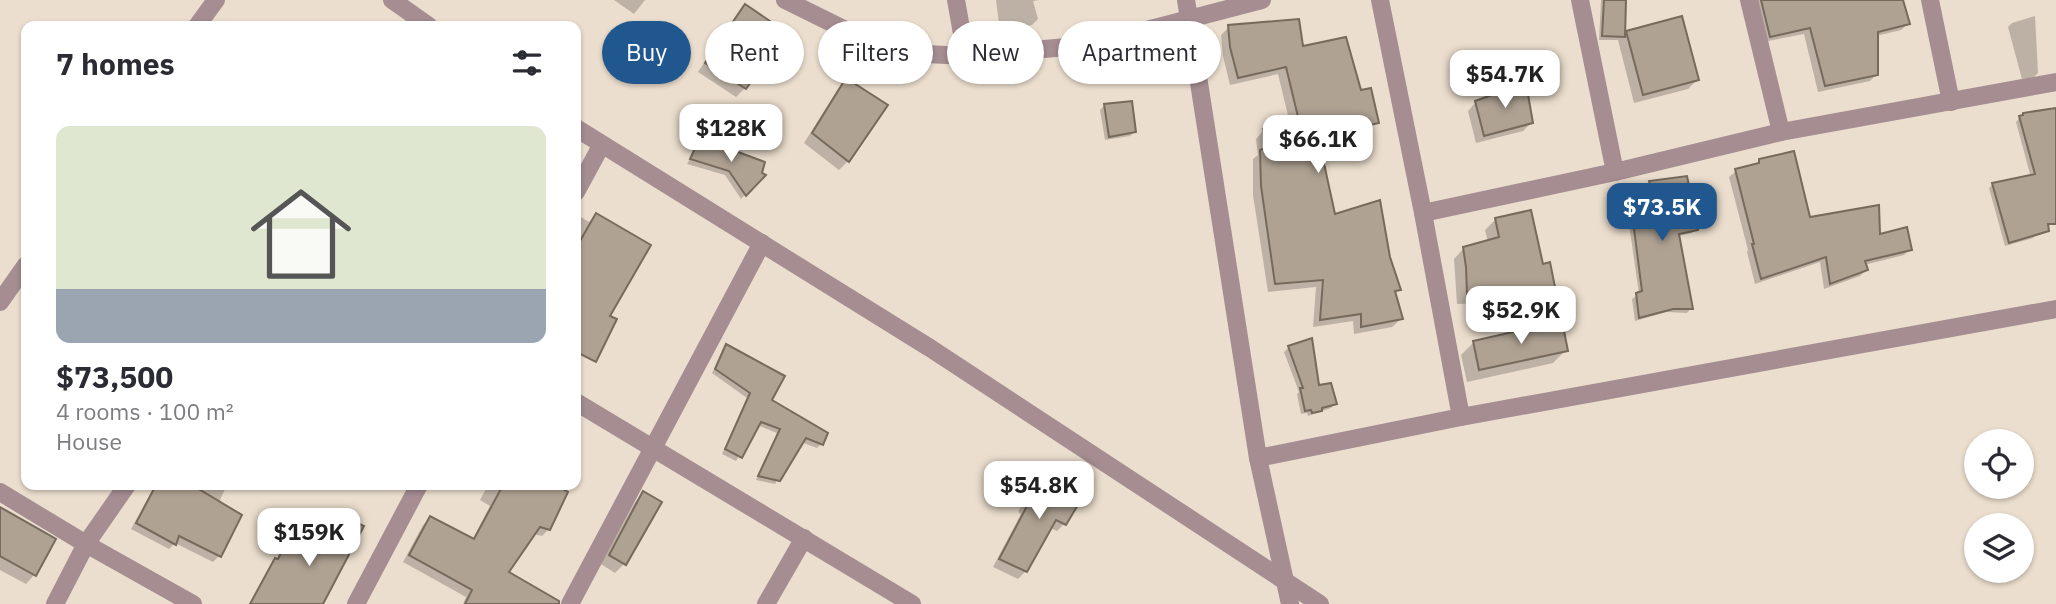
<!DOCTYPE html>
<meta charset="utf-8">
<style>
:root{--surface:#fff;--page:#f7f7f7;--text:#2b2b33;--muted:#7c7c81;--accent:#21578f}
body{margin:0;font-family:"IBM Plex Sans",sans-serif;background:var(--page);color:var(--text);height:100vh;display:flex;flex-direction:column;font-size:26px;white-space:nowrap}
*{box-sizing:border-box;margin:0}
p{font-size:23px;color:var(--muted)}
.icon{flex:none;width:38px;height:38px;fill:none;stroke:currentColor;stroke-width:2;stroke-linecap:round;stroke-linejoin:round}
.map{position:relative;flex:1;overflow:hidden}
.panel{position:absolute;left:21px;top:21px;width:560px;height:469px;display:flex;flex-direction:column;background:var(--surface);border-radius:14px;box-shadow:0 2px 5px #0004}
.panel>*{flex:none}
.banner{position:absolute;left:602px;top:21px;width:665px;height:63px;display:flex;gap:14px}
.tools{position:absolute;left:1964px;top:429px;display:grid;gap:14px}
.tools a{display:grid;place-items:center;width:70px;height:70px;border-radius:50%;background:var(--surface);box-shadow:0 2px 5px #0004;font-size:35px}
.price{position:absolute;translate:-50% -60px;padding:0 16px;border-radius:14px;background:#fff;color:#222;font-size:23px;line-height:46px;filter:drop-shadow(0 2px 4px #0008)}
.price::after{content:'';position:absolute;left:50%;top:42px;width:21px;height:16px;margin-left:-10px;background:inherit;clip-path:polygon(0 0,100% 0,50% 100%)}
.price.current{background:var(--accent);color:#fff}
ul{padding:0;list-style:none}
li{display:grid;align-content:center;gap:14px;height:371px;padding:0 35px}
li span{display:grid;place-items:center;height:217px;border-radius:14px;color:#555}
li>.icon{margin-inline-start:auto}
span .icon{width:126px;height:126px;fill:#fffc;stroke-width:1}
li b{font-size:30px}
h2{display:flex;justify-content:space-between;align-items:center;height:84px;padding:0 35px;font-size:30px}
.chip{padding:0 24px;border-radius:32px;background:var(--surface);box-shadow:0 2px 5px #0004;font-size:24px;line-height:63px}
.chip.current{background:var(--accent);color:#fff}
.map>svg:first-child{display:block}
.shadow{fill:#0003}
.building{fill:#afa293;stroke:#756a5c;stroke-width:2}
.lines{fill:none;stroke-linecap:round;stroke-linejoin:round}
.minor{stroke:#a58d92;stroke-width:18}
.tertiary{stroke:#a58d92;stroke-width:18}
</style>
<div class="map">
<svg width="2056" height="604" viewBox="0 0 2056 604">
<rect width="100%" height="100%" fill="#ebdece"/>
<g class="shadow">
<polygon points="614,0 645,0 634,14"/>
<polygon points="996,0 1039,0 1033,1 1038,19 1032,25 1000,31"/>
<polygon points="1601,0 1624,0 1623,38 1627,33 1697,80 1688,89 1634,103 1618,40 1599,40"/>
<polygon points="1753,0 1901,0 1908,24 1901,30 1876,36 1877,74 1870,81 1818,92 1804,34 1763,42"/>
<polygon points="746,7 745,88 736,97 698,72 737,15"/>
<polygon points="2035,16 2038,73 2034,77 2022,79 2008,27 2012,23"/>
<polygon points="1229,27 1301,48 1360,92 1377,122 1368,130 1317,142 1333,216 1389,258 1399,290 1394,294 1401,319 1392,327 1354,334 1353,321 1313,327 1316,287 1268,292 1253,195 1253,159 1258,155 1256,139 1264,130 1290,124 1278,74 1230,85 1223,56 1221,35"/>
<polygon points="847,80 848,161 839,170 804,143 838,89"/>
<polygon points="1476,102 1531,123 1523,131 1476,143 1468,111"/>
<polygon points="1104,106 1134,132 1130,136 1105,140 1100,110"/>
<polygon points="2056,110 2056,166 2030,174 2016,122 2020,117"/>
<polygon points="701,140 759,173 763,175 741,199 725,175 687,164"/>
<polygon points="1760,161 1808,219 1878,236 1910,249 1904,255 1864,265 1866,270 1860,276 1824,289 1820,262 1755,284 1747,252 1748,250 1729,177 1736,171 1755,166"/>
<polygon points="1650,183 1696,229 1692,233 1678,236 1691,308 1687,313 1667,312 1635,321 1632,299 1639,294 1629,224 1627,224 1622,195 1627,191 1645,188"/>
<polygon points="1993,184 2037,233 2033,238 2005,246 1989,188"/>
<polygon points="576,214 589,222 596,215 588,341 576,336"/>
<polygon points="1496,219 1542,266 1554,292 1544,302 1457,304 1454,259 1464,248 1488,242 1485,230"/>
<polygon points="1473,343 1566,350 1553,363 1467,382 1461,355"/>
<polygon points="726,347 770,401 821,444 817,448 801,442 775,484 756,480 777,433 757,425 736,461 722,454 747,398 712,373"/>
<polygon points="1289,347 1317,387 1335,404 1331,408 1308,416 1307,413 1301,414 1297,394 1299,392 1284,352"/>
<polygon points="1041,475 1064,524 1057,531 1050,528 1026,571 1018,579 993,567 1021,514 1018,512 1034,482"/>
<polygon points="155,485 227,485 218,504 219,556 213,562 175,543 169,549 131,529"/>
<polygon points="488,485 552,485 566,492 549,529 542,536 533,534 507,573 533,604 463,604 466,597 403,562 423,525 430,518 472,540 490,506 480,500"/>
<polygon points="643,493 624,564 615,573 601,564 635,502"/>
<polygon points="0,515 34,575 26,584 0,570"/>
<polygon points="337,516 321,604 250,604 271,564 276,561 285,545 289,541 316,556"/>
</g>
<g class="building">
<polygon points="1604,0 1626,0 1625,37 1602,36"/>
<polygon points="1761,0 1903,0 1910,24 1878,32 1878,75 1825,86 1810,28 1770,37"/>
<polygon points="745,4 786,32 746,89 705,63"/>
<polygon points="1682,16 1699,80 1643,95 1626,31"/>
<polygon points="1299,19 1303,46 1346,37 1361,90 1371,88 1379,123 1318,136 1335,214 1380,200 1390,257 1401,290 1395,291 1403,319 1361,327 1361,314 1320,320 1323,280 1275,284 1261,186 1260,150 1266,148 1263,129 1299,121 1286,67 1238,78 1230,47 1228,25"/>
<polygon points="846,78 888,105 849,162 812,133"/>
<polygon points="1526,83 1533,123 1484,136 1475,101"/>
<polygon points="1132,101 1136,132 1109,137 1104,104"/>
<polygon points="2056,108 2056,224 2048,224 2049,231 2009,243 1992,183 2035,174 2019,116 2023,115 2023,113"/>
<polygon points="700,138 765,162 762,173 766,175 746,196 729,171 690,159"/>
<polygon points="1794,151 1810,217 1879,205 1880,234 1907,227 1912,250 1865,261 1868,270 1830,284 1826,257 1761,279 1752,244 1754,244 1735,169 1759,163 1759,159"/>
<polygon points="1687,176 1698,230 1679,234 1693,309 1673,309 1639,318 1636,293 1642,291 1633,221 1631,221 1626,189 1650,185 1649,181"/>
<polygon points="1531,210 1543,264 1550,262 1556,292 1467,294 1466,267 1463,247 1499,237 1495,218"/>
<polygon points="596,213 651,245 610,316 617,319 596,362 576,352 576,248"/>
<polygon points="1562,321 1568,351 1479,370 1473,341"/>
<polygon points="1312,338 1319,385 1331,383 1337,404 1322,408 1322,411 1312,413 1311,410 1305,411 1300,388 1303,388 1288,346"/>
<polygon points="726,344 785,376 772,400 828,433 823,445 806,438 780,481 758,476 780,429 761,422 742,458 725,449 750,393 715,369"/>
<polygon points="1041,473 1082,498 1066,525 1056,520 1027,572 999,559 1027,506 1024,505"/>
<polygon points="156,485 192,485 242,515 221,557 179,536 176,545 136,523"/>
<polygon points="503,485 556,485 568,492 550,530 540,527 509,572 559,601 559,604 465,604 472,590 409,555 430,516 474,539"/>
<polygon points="643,491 662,502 626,565 609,555"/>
<polygon points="0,507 56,539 36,576 0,556"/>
<polygon points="337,514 364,526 323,604 250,604 275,558 278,559 288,539 317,554"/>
</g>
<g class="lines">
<g class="minor">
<polyline points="785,0 864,39 906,53 966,56"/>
<polyline points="956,0 966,56 1089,45 1262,0"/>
<polyline points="1186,0 1258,458 1290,604"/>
<polyline points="1380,0 1423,213 1461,417"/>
<polyline points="1580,0 1615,172"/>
<polyline points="1749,0 1781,132"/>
<polyline points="1930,0 1951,102"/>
<polyline points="197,26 216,0"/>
<polyline points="576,192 601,146"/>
<polyline points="1423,213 1615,172 1781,132 2056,82"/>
<polyline points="0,302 26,265"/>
<polyline points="576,402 912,604"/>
<polyline points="1258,458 1461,417 2056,309"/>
<polyline points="0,492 86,544 193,604"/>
<polyline points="55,604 86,544 127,485"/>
<polyline points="356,604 419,485"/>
<polyline points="570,604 762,243"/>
<polyline points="766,604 804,538"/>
</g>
<g class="tertiary">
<polyline points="392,0 429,26"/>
<polyline points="576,128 930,348 1320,604"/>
</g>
</g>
</svg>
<div class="tools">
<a><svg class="icon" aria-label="locate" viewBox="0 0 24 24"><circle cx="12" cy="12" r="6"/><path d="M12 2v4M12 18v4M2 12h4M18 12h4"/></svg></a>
<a><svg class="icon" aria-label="layers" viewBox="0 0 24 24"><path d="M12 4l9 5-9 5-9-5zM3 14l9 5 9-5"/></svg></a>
</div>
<b class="price" style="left:1505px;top:110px">$54.7K</b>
<b class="price" style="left:731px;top:164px">$128K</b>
<b class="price" style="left:1318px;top:175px">$66.1K</b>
<b class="price current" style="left:1662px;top:243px">$73.5K</b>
<b class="price" style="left:1521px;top:346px">$52.9K</b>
<b class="price" style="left:1039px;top:521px">$54.8K</b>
<b class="price" style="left:309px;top:568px">$159K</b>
<div class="banner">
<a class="chip current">Buy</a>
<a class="chip">Rent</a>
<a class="chip">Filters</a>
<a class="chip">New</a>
<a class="chip">Apartment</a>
</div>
<section class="panel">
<h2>7 homes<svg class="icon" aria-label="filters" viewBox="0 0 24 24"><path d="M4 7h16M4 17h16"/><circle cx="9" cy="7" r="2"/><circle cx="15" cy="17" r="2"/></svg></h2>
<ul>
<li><span style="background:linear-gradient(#dfe7d0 75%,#9aa5b1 0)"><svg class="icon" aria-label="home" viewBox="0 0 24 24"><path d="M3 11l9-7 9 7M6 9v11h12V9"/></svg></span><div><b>$73,500</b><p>4 rooms · 100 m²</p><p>House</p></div></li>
</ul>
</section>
</div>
